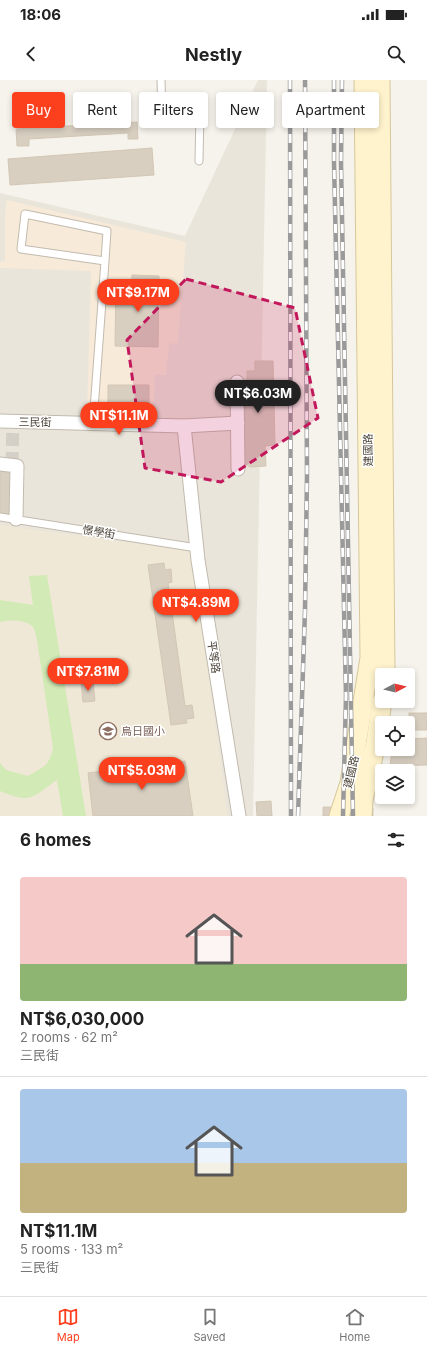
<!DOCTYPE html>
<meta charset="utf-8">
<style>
:root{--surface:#fff;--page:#f2f2f2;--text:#222;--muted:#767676;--line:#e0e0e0;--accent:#fc3f1d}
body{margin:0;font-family:Inter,"Noto Sans TC",sans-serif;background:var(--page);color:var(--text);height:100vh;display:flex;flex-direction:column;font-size:15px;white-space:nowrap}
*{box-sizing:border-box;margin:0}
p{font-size:13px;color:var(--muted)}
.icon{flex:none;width:22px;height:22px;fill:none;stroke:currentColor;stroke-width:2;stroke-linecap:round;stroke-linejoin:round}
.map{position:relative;height:736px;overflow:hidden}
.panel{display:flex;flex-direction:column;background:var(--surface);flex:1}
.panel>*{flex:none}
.banner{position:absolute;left:12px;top:12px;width:403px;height:36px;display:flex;gap:8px}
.needle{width:26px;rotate:83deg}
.fabs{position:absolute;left:375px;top:588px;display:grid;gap:8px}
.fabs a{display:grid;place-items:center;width:40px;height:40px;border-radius:4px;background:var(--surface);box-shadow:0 2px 6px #0003;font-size:20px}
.price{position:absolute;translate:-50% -34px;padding:0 9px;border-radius:14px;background:var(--accent);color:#fff;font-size:13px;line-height:26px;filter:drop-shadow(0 1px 2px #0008)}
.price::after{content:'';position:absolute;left:50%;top:24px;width:12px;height:9px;margin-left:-6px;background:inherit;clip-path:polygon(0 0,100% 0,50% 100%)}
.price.active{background:#222;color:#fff}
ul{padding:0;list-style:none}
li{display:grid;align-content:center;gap:8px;height:212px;padding:0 20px}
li+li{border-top:1px solid var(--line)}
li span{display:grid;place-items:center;height:124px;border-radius:4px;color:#555}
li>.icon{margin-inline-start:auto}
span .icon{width:72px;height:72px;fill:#fffc;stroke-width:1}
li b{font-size:17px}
h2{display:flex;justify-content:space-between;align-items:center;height:48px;padding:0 20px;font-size:17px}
.tag{padding:0 14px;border-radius:4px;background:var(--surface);box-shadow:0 2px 6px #0003;font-size:14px;line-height:36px}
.tag.active{background:var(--accent);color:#fff}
.status{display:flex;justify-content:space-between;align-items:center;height:28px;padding:0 20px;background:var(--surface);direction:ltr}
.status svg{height:11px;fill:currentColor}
header{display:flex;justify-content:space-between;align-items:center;height:52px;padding:0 20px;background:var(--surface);font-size:18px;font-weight:700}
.tab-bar{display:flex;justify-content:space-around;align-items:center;height:56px;border-top:1px solid var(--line);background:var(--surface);font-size:11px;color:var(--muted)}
.tab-bar a{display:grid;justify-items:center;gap:2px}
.tab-bar .active{color:var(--accent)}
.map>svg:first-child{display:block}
.residential{fill:#eae5da}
.commercial{fill:#f7ead8}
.education{fill:#efe8d6}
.pitch{fill:#d2eab5}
.building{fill:#d8cfc1;stroke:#d3c7b4}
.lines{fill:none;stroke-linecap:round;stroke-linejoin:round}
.street-tunnel{stroke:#d4d0c8;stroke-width:13;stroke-dasharray:13 6;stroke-linecap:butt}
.lane-casing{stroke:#c2bbae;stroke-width:9}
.street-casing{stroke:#c2bbae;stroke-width:15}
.secondary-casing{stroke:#d6c79b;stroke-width:21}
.lane{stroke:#fff;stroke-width:7}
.street{stroke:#fff;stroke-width:13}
.secondary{stroke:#fff3cd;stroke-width:19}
.rail-casing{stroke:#9a9a9a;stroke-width:4.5}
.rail{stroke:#fff;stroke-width:3;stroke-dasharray:9;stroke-linecap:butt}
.marked{fill:#c2185b;fill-opacity:0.2;stroke:#c2185b;stroke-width:3;stroke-dasharray:8 5;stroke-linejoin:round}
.labels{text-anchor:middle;stroke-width:3;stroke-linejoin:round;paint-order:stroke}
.street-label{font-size:11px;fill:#4b4439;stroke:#fff}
.education-label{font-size:11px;fill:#785e54;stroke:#fff;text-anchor:start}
</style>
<div class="status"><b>18:06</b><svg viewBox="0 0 49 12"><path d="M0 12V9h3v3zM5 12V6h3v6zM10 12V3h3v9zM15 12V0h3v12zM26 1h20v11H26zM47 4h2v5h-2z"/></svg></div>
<header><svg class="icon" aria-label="back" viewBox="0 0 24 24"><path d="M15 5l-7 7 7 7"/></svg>Nestly<svg class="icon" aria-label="search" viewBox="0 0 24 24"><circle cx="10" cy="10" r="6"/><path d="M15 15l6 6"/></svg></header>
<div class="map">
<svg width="427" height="736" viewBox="0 0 427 736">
<rect width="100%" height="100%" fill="#f6f3ec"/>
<polygon class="residential" points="258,0 267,0 253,736 0,736 0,113 185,156"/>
<polygon class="commercial" points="7,120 186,162 178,263 169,264 166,295 155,295 153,339 87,336 91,191 0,188 0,182 5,181 5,134"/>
<polygon class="education" points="0,445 191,471 228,736 0,736"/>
<path class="pitch" d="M47 495 86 736H63L57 700C31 718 31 724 0 711V683L6 690 28 696C43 687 49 687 53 668L37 560C36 556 35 550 33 547 26 539 8 540 0 542V520L33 525 29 496Z"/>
<g class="building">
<polygon points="137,42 138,59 128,59 128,53 29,59 29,66 17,66 16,49"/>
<polygon points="152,68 154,95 10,105 8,79"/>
<polygon points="132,195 159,196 158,267 115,266 116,205 132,206"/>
<polygon points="255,281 273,281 275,365 265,366 266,386 250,387 245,384 242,372 241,302 247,302 247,291 255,291"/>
<polygon points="108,305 149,305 149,326 108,325"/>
<polygon points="0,384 17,386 16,439 0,437"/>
<polygon points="164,483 165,490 171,489 172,502 168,503 185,626 192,625 194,638 186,639 187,643 171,645 148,485"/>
<polygon points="93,601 95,621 83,622 81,602"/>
<rect x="409" y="633" width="18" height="17"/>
<polygon points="427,658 427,685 390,686 392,669 408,669 408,659"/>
<polygon points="185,681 193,736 93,736 88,693"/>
<polygon points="271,721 272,736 257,736 256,722"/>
<polygon points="323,727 373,728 373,736 323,736"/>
</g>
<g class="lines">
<polyline class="street-tunnel" points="12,385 13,341"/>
<defs>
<g id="lane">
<polyline points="161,0 162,35 200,32 199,81"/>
<polyline points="93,343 105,181 21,169 25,134 107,151 105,181"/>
<polyline points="0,437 197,468"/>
</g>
<g id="street">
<polyline points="237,302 238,389"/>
<polyline points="0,341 184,346 238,343"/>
<polyline points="184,346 198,480 239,736"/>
<polyline points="0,384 17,386 16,439"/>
</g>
<g id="secondary">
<polyline points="380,0 385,595"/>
<polyline points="339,736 350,703 370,578 364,0"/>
<polyline points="362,736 363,720 376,663 382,621"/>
</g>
</defs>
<use href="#lane" class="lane-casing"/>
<use href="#street" class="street-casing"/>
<use href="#secondary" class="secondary-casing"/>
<use href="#lane" class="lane"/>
<use href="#street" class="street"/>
<use href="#secondary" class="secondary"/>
<defs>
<g id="rail">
<polyline points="290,0 291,736"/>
<polyline points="334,0 334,82 346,616 343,736"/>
<polyline points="342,0 341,82 353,736"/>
<polyline points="298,736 305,530 307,395 305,0"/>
</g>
</defs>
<use href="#rail" class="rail-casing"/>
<use href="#rail" class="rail"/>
</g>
<path class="marked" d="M186 199 295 228 318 338 221 402 145 388 127 260Z"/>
<defs>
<symbol id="school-ring" viewBox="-11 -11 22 22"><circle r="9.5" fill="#fff" stroke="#8d6e63" stroke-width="1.5"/><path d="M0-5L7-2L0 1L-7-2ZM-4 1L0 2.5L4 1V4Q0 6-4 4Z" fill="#8d6e63"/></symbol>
</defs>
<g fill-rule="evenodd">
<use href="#school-ring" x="98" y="641" width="20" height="20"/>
</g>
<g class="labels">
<g class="street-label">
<text transform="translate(35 342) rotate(1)" y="4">三民街</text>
<text transform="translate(368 370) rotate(-91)" y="4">建國路</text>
<text transform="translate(99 452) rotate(9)" y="4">憬學街</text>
<text transform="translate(214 577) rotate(82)" y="4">平等路</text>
<text transform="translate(351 692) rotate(-77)" y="4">建國路</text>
</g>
<g class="education-label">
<text x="121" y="655">烏日國小</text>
</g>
</g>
</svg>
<div class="fabs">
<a><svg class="needle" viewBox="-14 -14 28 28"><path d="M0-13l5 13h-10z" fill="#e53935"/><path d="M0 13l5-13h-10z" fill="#767676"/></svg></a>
<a><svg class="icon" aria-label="locate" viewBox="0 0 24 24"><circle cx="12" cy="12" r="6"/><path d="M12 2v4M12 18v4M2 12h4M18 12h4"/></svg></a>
<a><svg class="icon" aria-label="layers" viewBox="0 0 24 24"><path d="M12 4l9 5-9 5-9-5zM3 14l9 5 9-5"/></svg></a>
</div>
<b class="price" style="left:138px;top:233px">NT$9.17M</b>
<b class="price active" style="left:258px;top:334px">NT$6.03M</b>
<b class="price" style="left:119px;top:356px">NT$11.1M</b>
<b class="price" style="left:196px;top:543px">NT$4.89M</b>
<b class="price" style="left:88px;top:612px">NT$7.81M</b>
<b class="price" style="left:142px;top:711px">NT$5.03M</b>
<div class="banner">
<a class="tag active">Buy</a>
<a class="tag">Rent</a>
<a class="tag">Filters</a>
<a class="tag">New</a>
<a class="tag">Apartment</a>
</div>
</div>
<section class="panel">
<h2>6 homes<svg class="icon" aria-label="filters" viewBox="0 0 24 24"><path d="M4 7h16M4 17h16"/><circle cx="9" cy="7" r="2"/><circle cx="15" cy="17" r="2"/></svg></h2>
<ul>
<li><span style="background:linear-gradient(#f6c9c9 70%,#8fb573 0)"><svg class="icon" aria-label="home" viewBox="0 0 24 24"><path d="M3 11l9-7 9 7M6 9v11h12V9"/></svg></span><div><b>NT$6,030,000</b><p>2 rooms · 62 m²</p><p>三民街</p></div></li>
<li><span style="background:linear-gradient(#a9c7e8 60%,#c2b280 0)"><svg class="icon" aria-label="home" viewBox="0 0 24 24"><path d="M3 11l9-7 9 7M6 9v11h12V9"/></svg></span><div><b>NT$11.1M</b><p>5 rooms · 133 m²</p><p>三民街</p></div></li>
</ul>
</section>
<nav class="tab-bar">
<a class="active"><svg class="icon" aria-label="map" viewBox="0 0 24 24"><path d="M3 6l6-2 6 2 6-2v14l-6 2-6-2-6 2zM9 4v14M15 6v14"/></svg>Map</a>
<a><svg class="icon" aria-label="saved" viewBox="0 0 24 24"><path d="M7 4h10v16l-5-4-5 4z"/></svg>Saved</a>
<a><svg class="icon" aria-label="home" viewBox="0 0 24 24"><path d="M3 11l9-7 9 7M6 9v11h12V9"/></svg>Home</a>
</nav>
